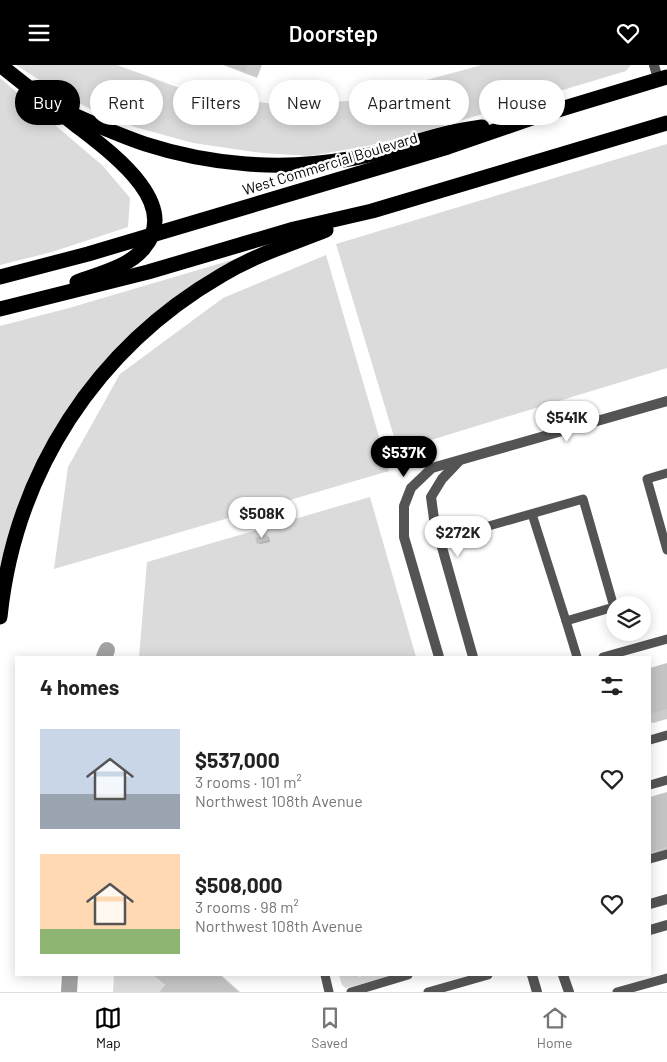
<!DOCTYPE html>
<meta charset="utf-8">
<style>
:root{--surface:#fff;--page:#f6f6f6;--text:#222;--muted:#767676;--line:#e0e0e0;--accent:#000}
body{margin:0;font-family:Barlow,sans-serif;background:var(--page);color:var(--text);height:100vh;display:flex;flex-direction:column;font-size:19px;white-space:nowrap}
*{box-sizing:border-box;margin:0}
p{font-size:16px;color:var(--muted)}
.icon{flex:none;width:28px;height:28px;fill:none;stroke:currentColor;stroke-width:2;stroke-linecap:round;stroke-linejoin:round}
.map{position:relative;flex:1;overflow:hidden}
.panel{position:absolute;left:15px;top:591px;width:636px;height:320px;display:flex;flex-direction:column;background:var(--surface);border-radius:0px;box-shadow:0 2px 12px #0003}
.panel>*{flex:none}
.guide{position:absolute;left:15px;top:15px;width:638px;height:45px;display:flex;gap:10px}
.fabs{position:absolute;left:606px;top:531px;display:grid;gap:10px}
.fabs a{display:grid;place-items:center;width:45px;height:45px;border-radius:50%;background:var(--surface);box-shadow:0 2px 12px #0003;font-size:25px}
.price{position:absolute;translate:-50% -42px;padding:0 11px;border-radius:18px;background:#fff;color:#222;font-size:16px;line-height:32px;filter:drop-shadow(0 1px 2px #0008)}
.price::after{content:'';position:absolute;left:50%;top:30px;width:15px;height:11px;margin-left:-8px;background:inherit;clip-path:polygon(0 0,100% 0,50% 100%)}
.price.selected{background:var(--accent);color:#fff}
ul{padding:0;list-style:none}
li{display:flex;align-items:center;gap:15px;height:125px;padding:0 25px}
li span{display:grid;place-items:center;flex:none;width:140px;height:100px;border-radius:0px;color:#555}
li>.icon{margin-inline-start:auto}
span .icon{width:60px;height:60px;fill:#fffc;stroke-width:1}
li b{font-size:21px}
h2{display:flex;justify-content:space-between;align-items:center;height:60px;padding:0 25px;font-size:21px}
.pill{padding:0 18px;border-radius:22px;background:var(--surface);box-shadow:0 2px 12px #0003;font-size:18px;line-height:45px}
.pill.selected{background:var(--accent);color:#fff}
header{display:flex;justify-content:space-between;align-items:center;height:65px;padding:0 25px;background:var(--accent);color:#fff;font-size:22px;font-weight:600}
.tab-bar{display:flex;justify-content:space-around;align-items:center;height:70px;border-top:1px solid var(--line);background:var(--surface);font-size:14px;color:var(--muted)}
.tab-bar a{display:grid;justify-items:center;gap:2px}
.tab-bar .selected{color:var(--accent)}
.map>svg:first-child{display:block}
.green{fill:#dbdbdb}
.shadow{fill:#0003}
.lines{fill:none;stroke-linecap:round;stroke-linejoin:round}
.canal{stroke:#a2a2a2;stroke-width:16}
.building{fill:#c4c4c4}
.lane{stroke:#545454;stroke-width:9}
.street{stroke:#545454;stroke-width:10}
.highway{stroke:#000;stroke-width:15}
.labels{text-anchor:middle;stroke-width:5;stroke-linejoin:round;paint-order:stroke}
.street-label{font-size:15px;fill:#000;stroke:#fff}
</style>
<header><svg class="icon" aria-label="menu" viewBox="0 0 24 24"><path d="M4 6h16M4 12h16M4 18h16"/></svg>Doorstep<svg class="icon" aria-label="heart" viewBox="0 0 24 24"><path d="M12 20l-8-8c-3-5 5-10 8-4 3-6 11-1 8 4z"/></svg></header>
<div class="map">
<svg width="667" height="927" viewBox="0 0 667 927">
<rect width="100%" height="100%" fill="#fff"/>
<g class="green">
<polygon points="16,0 117,0 177,22 231,34 285,40 348,36 482,0 631,0 626,6 416,69 367,81 310,91 262,88 193,78 135,62 94,46 60,28"/>
<polygon points="0,13 103,101 130,133 128,162 52,187 0,200"/>
<polygon points="667,79 667,303 398,385 336,179"/>
<polygon points="326,190 389,406 54,504 68,402 120,309 223,233"/>
<polygon points="242,192 80,327 0,516 0,261 69,243"/>
<polygon points="370,432 416,592 139,592 147,497"/>
<polygon points="114,910 153,910 165,920 159,927 113,927"/>
<polygon points="339,910 359,910 359,912 365,910 395,910 346,923 342,920"/>
</g>
<g class="shadow">
<polygon points="223,0 262,0 257,13"/>
<polygon points="266,471 269,472 270,477 260,479 258,478"/>
<polygon points="667,599 667,654 653,658 650,657 650,605"/>
<polygon points="667,728 667,792 650,797 650,733"/>
<polygon points="155,910 221,910 240,927 160,927 166,920"/>
</g>
<g class="lines">
<g class="canal">
<polyline points="104,592 107,585"/>
<polyline points="69,927 70,910"/>
</g>
</g>
<g class="building">
<polygon points="226,0 247,0 245,7"/>
<polygon points="267,469 268,475 257,479 255,473"/>
<polygon points="667,598 667,644 650,649 650,603"/>
<polygon points="667,727 667,782 650,787 650,732"/>
<polygon points="153,910 219,910 238,927 159,927 165,920"/>
</g>
<g class="lines">
<g class="lane">
<polyline points="667,408 647,414 667,485"/>
<polyline points="532,449 566,556"/>
<polyline points="440,475 583,434 614,542 566,556 577,592"/>
<polyline points="603,592 667,574"/>
<polyline points="650,675 667,670"/>
<polyline points="650,720 667,715"/>
<polyline points="650,794 667,789"/>
<polyline points="325,910 329,927"/>
<polyline points="351,927 408,910"/>
<polyline points="428,927 488,910"/>
<polyline points="617,927 667,913"/>
</g>
<g class="street">
<polyline points="654,0 658,14"/>
<polyline points="459,396 442,414 431,432 434,454 473,592"/>
<polyline points="439,592 404,472 404,441 411,423 432,403 667,336"/>
<polyline points="650,839 667,834"/>
<polyline points="650,865 667,860"/>
<polyline points="532,910 537,927"/>
<polyline points="563,910 569,927"/>
</g>
<g class="highway">
<path d="M0 0C24 19 48 38 72 57 103 82 184 136 144 183 129 202 98 209 77 217"/>
<path d="M50 39C82 54 113 68 145 79 210 100 281 106 349 94 381 89 412 77 444 69 457 66 469 64 482 62"/>
<polyline points="0,212 88,189 448,82 538,51 667,12"/>
<polyline points="0,244 148,207 294,164 372,146 667,58"/>
<path d="M0 552C15 407 96 283 222 210 255 190 291 179 326 165"/>
</g>
</g>
<g class="labels">
<g class="street-label">
<text transform="translate(330 99) rotate(-17)" y="5">West Commercial Boulevard</text>
</g>
</g>
</svg>
<div class="fabs">
<a><svg class="icon" aria-label="layers" viewBox="0 0 24 24"><path d="M12 4l9 5-9 5-9-5zM3 14l9 5 9-5"/></svg></a>
</div>
<b class="price" style="left:567px;top:378px">$541K</b>
<b class="price selected" style="left:404px;top:413px">$537K</b>
<b class="price" style="left:262px;top:474px">$508K</b>
<b class="price" style="left:458px;top:493px">$272K</b>
<div class="guide">
<a class="pill selected">Buy</a>
<a class="pill">Rent</a>
<a class="pill">Filters</a>
<a class="pill">New</a>
<a class="pill">Apartment</a>
<a class="pill">House</a>
</div>
<section class="panel">
<h2>4 homes<svg class="icon" aria-label="filters" viewBox="0 0 24 24"><path d="M4 7h16M4 17h16"/><circle cx="9" cy="7" r="2"/><circle cx="15" cy="17" r="2"/></svg></h2>
<ul>
<li><span style="background:linear-gradient(#c9d6e8 65%,#9aa5b1 0)"><svg class="icon" aria-label="home" viewBox="0 0 24 24"><path d="M3 11l9-7 9 7M6 9v11h12V9"/></svg></span><div><b>$537,000</b><p>3 rooms · 101 m²</p><p>Northwest 108th Avenue</p></div><svg class="icon" aria-label="heart" viewBox="0 0 24 24"><path d="M12 20l-8-8c-3-5 5-10 8-4 3-6 11-1 8 4z"/></svg></li>
<li><span style="background:linear-gradient(#ffd9b3 75%,#8fb573 0)"><svg class="icon" aria-label="home" viewBox="0 0 24 24"><path d="M3 11l9-7 9 7M6 9v11h12V9"/></svg></span><div><b>$508,000</b><p>3 rooms · 98 m²</p><p>Northwest 108th Avenue</p></div><svg class="icon" aria-label="heart" viewBox="0 0 24 24"><path d="M12 20l-8-8c-3-5 5-10 8-4 3-6 11-1 8 4z"/></svg></li>
</ul>
</section>
</div>
<nav class="tab-bar">
<a class="selected"><svg class="icon" aria-label="map" viewBox="0 0 24 24"><path d="M3 6l6-2 6 2 6-2v14l-6 2-6-2-6 2zM9 4v14M15 6v14"/></svg>Map</a>
<a><svg class="icon" aria-label="saved" viewBox="0 0 24 24"><path d="M7 4h10v16l-5-4-5 4z"/></svg>Saved</a>
<a><svg class="icon" aria-label="home" viewBox="0 0 24 24"><path d="M3 11l9-7 9 7M6 9v11h12V9"/></svg>Home</a>
</nav>
